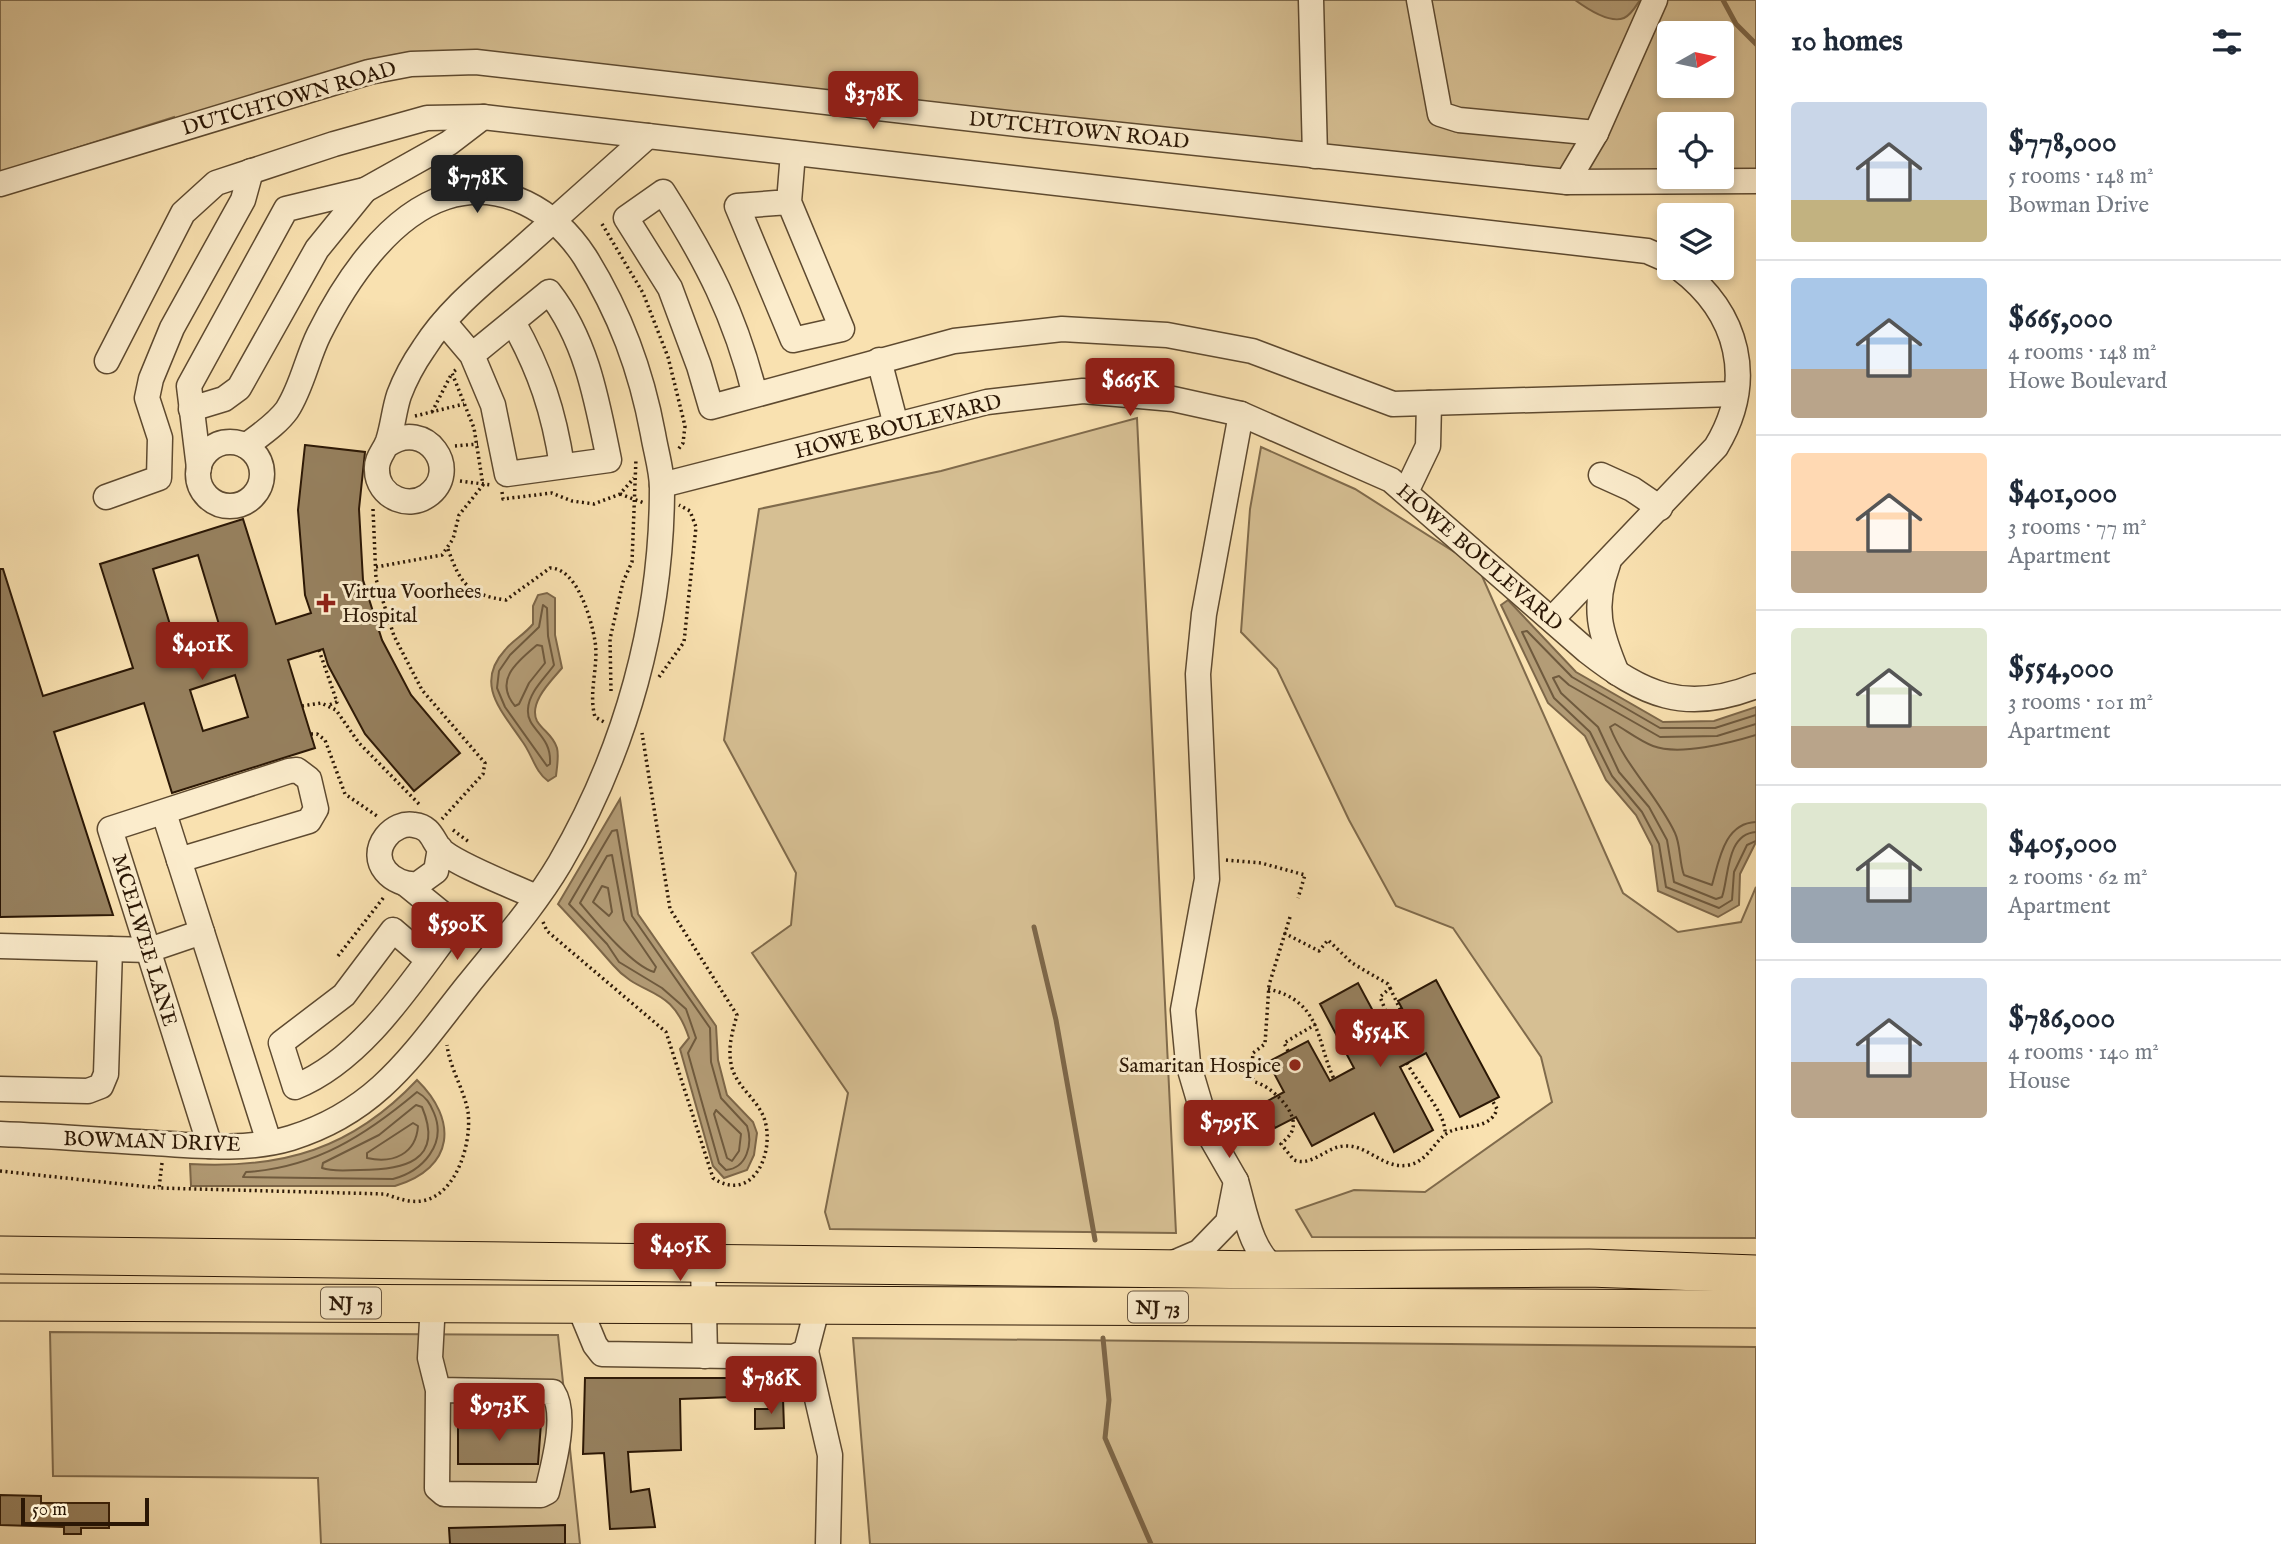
<!DOCTYPE html>
<meta charset="utf-8">
<style>
:root{--surface:#fff;--page:#f6f6f7;--text:#1f2937;--muted:#747a83;--line:#e0e1e3;--accent:#8f2418}
body{margin:0;font-family:"IM FELL English",serif;background:var(--page);color:var(--text);height:100vh;display:flex;flex-direction:column;font-size:26px;white-space:nowrap}
*{box-sizing:border-box;margin:0}
p{font-size:23px;color:var(--muted)}
.icon{flex:none;width:38px;height:38px;fill:none;stroke:currentColor;stroke-width:2;stroke-linecap:round;stroke-linejoin:round}
.map{position:relative;flex:1;overflow:hidden}
.drawer{display:flex;flex-direction:column;background:var(--surface);width:525px}
.drawer>*{flex:none}
.needle{width:46px;rotate:81deg}
.controls{position:absolute;left:1657px;top:21px;display:grid;gap:14px}
.controls a{display:grid;place-items:center;width:77px;height:77px;border-radius:7px;background:var(--surface);box-shadow:0 4px 10px #0003;font-size:35px}
.scale{position:absolute;left:21px;bottom:18px;width:128px;box-sizing:border-box;padding-left:7px;border:4px solid #2b1705;border-top:0;font-size:19px;line-height:24px;white-space:nowrap;color:#2b1705;-webkit-text-stroke:5px #fbeccc;paint-order:stroke}
.price{position:absolute;translate:-50% -60px;padding:0 16px;border-radius:7px;background:var(--accent);color:#fff;font-size:23px;line-height:46px;filter:drop-shadow(0 2px 4px #0008)}
.price::after{content:'';position:absolute;left:50%;top:42px;width:21px;height:16px;margin-left:-10px;background:inherit;clip-path:polygon(0 0,100% 0,50% 100%)}
.price.selected{background:#222;color:#fff}
ul{padding:0;list-style:none}
li{display:flex;align-items:center;gap:21px;height:175px;padding:0 35px}
li+li{border-top:2px solid var(--line)}
li span{display:grid;place-items:center;flex:none;width:196px;height:140px;border-radius:7px;color:#555}
li>.icon{margin-inline-start:auto}
span .icon{width:84px;height:84px;fill:#fffc;stroke-width:1}
li b{font-size:30px}
h2{display:flex;justify-content:space-between;align-items:center;height:84px;padding:0 35px;font-size:30px}
main{display:flex;flex:1;min-height:0}
.map>svg:first-child{display:block}
.green{fill:#d6bf93;stroke:#806b4c;stroke-width:2;fill-rule:evenodd}
.water{fill:#b39c76;stroke:#7d6749;stroke-width:2}
.lines{fill:none;stroke-linecap:round;stroke-linejoin:round}
.shore{stroke:#6f5a3e;stroke-width:2}
.stream{stroke:#7d6749;stroke-width:5}
.building{fill:#96805e;stroke:#2b1705;stroke-width:2;fill-rule:evenodd}
.minor-casing{stroke:#5e4a30;stroke-width:27}
.highway-casing{stroke:#2b1705;stroke-width:39}
.path{stroke:#2b1705;stroke-width:3.5;stroke-dasharray:2 3.5;stroke-linecap:butt}
.minor{stroke:#fbeccc;stroke-width:24}
.highway{stroke:#f9e1b0;stroke-width:37}
.poi-dot{fill:#8f2418;stroke:#fbeccc;stroke-width:2.5}
.labels{text-anchor:middle;stroke-width:6;stroke-linejoin:round;paint-order:stroke}
.shield{fill:#fbeccc;stroke:#695741;stroke-width:2}
.shield-label{font-size:19px;font-weight:bold;fill:#2b1705}
.street-label{font-size:21px;fill:#2b1705;stroke:#fbeccc}
.poi-label{font-size:21px;fill:#2b1705;stroke:#fbeccc;text-anchor:start}
</style>
<main>
<div class="map">
<svg width="1756" height="1544" viewBox="0 0 1756 1544">
<rect width="100%" height="100%" fill="#f9e1b0"/>
<filter id="stains"><feTurbulence type="fractalNoise" baseFrequency=".00286" numOctaves="4"/><feColorMatrix values="0 0 0 0 .2 0 0 0 0 .09 0 0 0 0 .02 0 0 0 .5 -.17"/></filter>
<radialGradient id="worn" r=".72"><stop offset=".6" stop-color="#630" stop-opacity="0"/><stop offset="1" stop-color="#630" stop-opacity=".3"/></radialGradient>
<g class="green">
<path d="M0 0H1756V181L1567 182 411 64 176 131 174 117 0 172ZM1670 33H1722V86H1670ZM1670 124H1722V177H1670Z"/>
<polygon points="1137,418 1176,1233 830,1229 825,1212 848,1093 752,953 791,925 796,873 724,740 759,509 941,471"/>
<polygon points="1261,447 1355,489 1478,567 1623,893 1678,932 1741,922 1756,887 1756,1238 1312,1237 1296,1210 1354,1190 1425,1192 1552,1102 1541,1057 1453,928 1396,906 1349,820 1277,669 1241,632 1250,509"/>
<polygon points="50,1332 558,1335 580,1544 321,1544 318,1478 53,1476"/>
<polygon points="853,1338 1756,1347 1756,1544 870,1544"/>
</g>
<g class="water">
<path d="M1575 0H1640C1636 6 1631 15 1624 18 1610 24 1586 8 1575 0Z"/>
<path d="M547 593 555 598V635L562 668C551 681 528 703 537 721 543 731 553 735 557 748 559 756 557 767 556 776L548 781C535 772 532 754 522 741 502 711 474 684 505 650 513 640 524 635 533 624V606L538 595Z"/>
<polygon points="1508,600 1576,672 1663,722 1714,721 1756,707 1756,842 1740,874 1739,905 1718,917 1658,891 1652,846 1636,815 1606,780 1585,736 1548,703 1501,605"/>
<path d="M620 799 638 914 716 1026 718 1060 727 1095 753 1122 757 1133 754 1155 747 1170 724 1178 713 1166 680 1049 689 1038C671 983 642 999 613 965 595 944 577 924 558 904Z"/>
<path d="M417 1080C458 1120 455 1168 395 1186H191L190 1164C283 1169 352 1149 417 1080Z"/>
</g>
<g class="lines">
<g class="shore">
<path d="M543 605 547 608 548 636 554 665C545 678 529 692 528 709 526 730 552 734 550 764L547 766 505 707 497 688 499 671 510 655 539 627Z"/>
<path d="M537 645 542 646 545 663 529 683 519 704 515 706C493 680 518 661 537 645Z"/>
<polyline points="1756,715 1715,728 1660,728 1572,677 1527,631 1522,632 1554,698 1590,732 1612,776 1642,812 1659,844 1666,887 1719,908 1732,900 1734,872 1747,845 1756,841"/>
<path d="M1756 724 1717 736 1660 737 1569 685 1559 676 1553 678 1561 693 1598 727 1619 772 1649 807 1667 840 1674 882 1716 899 1722 897C1729 877 1726 834 1756 832"/>
<path d="M1756 735C1730 743 1679 756 1653 746 1640 741 1627 731 1615 724L1610 727C1626 767 1657 795 1675 833 1681 846 1679 862 1684 875L1712 885C1719 861 1724 823 1756 822"/>
<path d="M617 830 632 916 710 1028 711 1062 721 1098 747 1126C753 1144 747 1168 726 1170L719 1163 688 1053 696 1038 686 1009 662 988 619 962 607 944 569 904 612 831Z"/>
<path d="M612 855 624 920 656 967 654 972C632 966 596 922 580 903L607 856Z"/>
<polygon points="602,886 608,888 612,912 609,916 593,902"/>
<path d="M417 1092C426 1097 430 1103 434 1113 447 1144 423 1171 393 1179L243 1177 246 1172C315 1168 366 1135 417 1092Z"/>
<path d="M416 1105 422 1107C445 1162 402 1170 360 1170 347 1170 333 1172 322 1168L323 1163 379 1135Z"/>
<polygon points="716,1110 741,1134 739,1151 732,1161 727,1158 714,1114"/>
<path d="M413 1123 418 1126C416 1154 393 1164 367 1158V1153Z"/>
</g>
<g class="stream">
<polyline points="1723,0 1736,24 1756,44"/>
<polyline points="1034,927 1056,1020 1095,1240"/>
<polyline points="1103,1338 1109,1400 1105,1438 1151,1544"/>
</g>
</g>
<g class="building">
<path d="M305 445 365 452 359 509 363 580 382 640 411 695 460 753 414 791 365 734 328 665 323 649 288 660 315 748 172 793 144 703 54 732 113 915 0 917V569H3L43 696 133 668 100 564 243 519 276 624 311 613 305 595 298 510ZM198 555 224 641 179 654 153 569ZM235 675 248 717 203 731 190 690Z"/>
<polygon points="1436,980 1499,1097 1460,1117 1426,1053 1400,1067 1433,1130 1394,1152 1374,1113 1312,1146 1296,1117 1275,1128 1262,1104 1284,1092 1268,1062 1308,1041 1330,1081 1354,1068 1320,1004 1358,983 1380,1024 1404,1012 1398,1001"/>
<polygon points="585,1378 731,1378 732,1397 680,1399 681,1450 628,1452 631,1492 649,1489 655,1527 610,1529 604,1453 583,1454"/>
<polygon points="783,1398 784,1428 755,1429 755,1409 771,1409 770,1399"/>
<polygon points="458,1423 541,1423 538,1464 458,1464"/>
<polygon points="0,1495 41,1496 41,1503 109,1503 109,1528 81,1528 81,1534 64,1534 64,1527 0,1525"/>
<polygon points="565,1525 565,1544 450,1544 449,1528"/>
</g>
<g class="lines">
<defs>
<g id="minor">
<polyline points="1311,0 1315,156"/>
<polyline points="1419,0 1440,114 1459,120 1596,133"/>
<polyline points="1567,182 1596,133 1655,0"/>
<polyline points="0,184 369,72 411,64 476,62 1026,125 1567,182 1756,181"/>
<polyline points="789,202 737,206 793,340 842,329 789,202 793,153"/>
<path d="M444 322 472 355 493 405 507 474 609 460C597 401 587 341 549 292L472 355"/>
<path d="M513 322C540 370 554 412 562 466"/>
<polyline points="879,360 896,425"/>
<polyline points="107,361 183,213 216,183 334,144 427,118 483,117 1647,251 1670,261"/>
<path d="M755 395C735 315 707 261 663 192L626 218 670 288 699 366 711 407 954 341 1062 329 1167 335 1252 351 1393 404 1735 394"/>
<polyline points="191,409 224,399 239,388 317,249 365,190"/>
<circle cx="230" cy="474" r="32"/>
<path d="M387 445C426 417 463 471 427 496 418 502 407 503 397 499 385 494 377 483 377 470 376 458 384 452 388 441 393 426 394 410 399 395 405 379 415 361 424 348 448 310 484 282 517 253 561 214 604 175 648 136"/>
<polyline points="199,468 189,386 286,209 365,190 449,143 483,117"/>
<polyline points="1601,475 1632,489 1660,508"/>
<path d="M662 485 987 402 1083 391 1173 399 1241 414 1391 480 1587 651C1643 695 1685 714 1756 686"/>
<polyline points="1406,492 1428,446 1429,403"/>
<polyline points="106,497 159,478 160,438 147,398 151,379 172,328 243,200 251,171"/>
<path d="M1608 564C1592 608 1600 632 1617 673"/>
<path d="M1552 619 1716 447C1756 381 1739 313 1679 268"/>
<polyline points="164,813 269,1142"/>
<path d="M440 848 436 871 418 884C393 887 367 862 386 837 393 828 404 823 414 825 431 827 432 839 440 849 454 864 515 887 536 897"/>
<polyline points="179,860 309,821 316,809 309,779 297,770 289,771 110,829 210,1146"/>
<path d="M407 885 455 924C412 981 363 1060 295 1087L281 1043 344 995 393 930 428 960"/>
<polyline points="0,946 149,950 202,932"/>
<polyline points="0,1089 88,1091 101,1086 106,1074 110,949"/>
<path d="M0 1134C52 1136 103 1140 155 1143 199 1146 248 1151 291 1138 378 1111 413 1054 467 986 499 946 534 907 560 863 626 750 662 620 662 488 662 471 656 452 653 434 641 369 620 313 585 257 555 211 503 179 446 197 388 216 345 282 319 334 307 358 302 387 287 410 277 424 260 435 246 446"/>
<polyline points="1236,1181 1209,1134 1188,1063 1183,1010 1207,879 1198,674 1204,614 1241,414"/>
<polyline points="703,1263 705,1356"/>
<path d="M1171 1264 1199 1252 1228 1222 1236 1181C1245 1211 1250 1252 1277 1270"/>
<path d="M433 1303 430 1358 438 1390 437 1488 444 1494 541 1495 547 1492C553 1466 568 1415 553 1392L438 1390"/>
<polyline points="578,1304 595,1345 602,1354 794,1357 806,1351 818,1305"/>
<polyline points="806,1351 830,1455 828,1544"/>
</g>
<g id="highway">
<polyline points="0,1255 1277,1270 1589,1268 1756,1274"/>
<polyline points="0,1302 1756,1309"/>
</g>
</defs>
<use href="#minor" class="minor-casing"/>
<use href="#highway" class="highway-casing"/>
<g class="path">
<polyline points="602,224 643,293 668,357 685,426 683,443 677,451"/>
<polyline points="432,412 452,373"/>
<polyline points="415,416 464,404"/>
<polyline points="455,446 478,444"/>
<polyline points="460,481 491,485"/>
<polyline points="502,492 503,499 552,493 572,501 594,504 620,494 634,478"/>
<polyline points="620,494 644,503"/>
<polyline points="373,509 376,579 394,636 422,690 485,763 483,774 442,819"/>
<path d="M448 549C460 583 468 595 506 600L550 568C577 568 591 618 595 641 599 667 588 691 595 717L604 722"/>
<polyline points="376,567 442,555 453,539 459,515 483,485 474,428 452,373 458,368"/>
<polyline points="319,650 337,702 329,705"/>
<polyline points="659,677 684,642 696,527 690,511 679,505"/>
<polyline points="611,691 610,639 623,582 632,562 636,458"/>
<polyline points="302,706 321,703 336,710 359,743 419,804"/>
<polyline points="311,734 317,734 325,740 345,794 377,816"/>
<polyline points="453,830 469,842"/>
<polyline points="1226,860 1261,863 1305,875 1298,898"/>
<path d="M1290 917 1269 985 1265 1044 1253 1053 1251 1076 1255 1082C1271 1086 1300 1113 1292 1131 1290 1136 1285 1140 1281 1144L1294 1160C1312 1167 1326 1147 1344 1146 1368 1144 1383 1170 1409 1165 1429 1161 1435 1138 1451 1131 1466 1125 1491 1129 1497 1109L1492 1100"/>
<path d="M543 922 547 931 666 1032 713 1178C753 1205 776 1151 764 1118 757 1099 738 1088 732 1068 727 1049 732 1033 737 1015L670 909 642 733"/>
<polyline points="1284,933 1319,951 1328,940 1352,963 1388,984 1390,988 1380,997 1387,1014 1378,1021"/>
<polyline points="338,956 384,897"/>
<polyline points="1390,988 1400,1009 1396,1016 1405,1033"/>
<path d="M1268 989C1322 1001 1316 1041 1334 1079"/>
<polyline points="1288,1051 1284,1043 1316,1024"/>
<path d="M1407 1063C1418 1085 1447 1113 1445 1135"/>
<path d="M162 1163 159 1188 385 1194C397 1198 409 1203 422 1201 457 1195 472 1142 468 1112 464 1089 450 1069 447 1045"/>
<polyline points="0,1171 159,1188"/>
</g>
<use href="#minor" class="minor"/>
<use href="#highway" class="highway"/>
</g>
<g class="poi-dot">
<path d="M322.5 592.5h7v7h7v7h-7v7h-7v-7h-7v-7h7z"/>
<circle cx="1295" cy="1065" r="7"/>
</g>
<g class="labels">
<g class="shield">
<rect x="321" y="1287.5" width="60" height="31" rx="5"/>
<rect x="1128" y="1291.5" width="60" height="31" rx="5"/>
</g>
<g class="shield-label">
<text x="351" y="1310">NJ 73</text>
<text x="1158" y="1314">NJ 73</text>
</g>
<g class="street-label">
<text transform="translate(289 98) rotate(-16)" y="7">DUTCHTOWN ROAD</text>
<text transform="translate(1079 130) rotate(6)" y="7">DUTCHTOWN ROAD</text>
<text transform="translate(898 426) rotate(-14)" y="7">HOWE BOULEVARD</text>
<text transform="translate(1480 557) rotate(41)" y="7">HOWE BOULEVARD</text>
<text transform="translate(145 940) rotate(73)" y="7">MCELWEE LANE</text>
<text transform="translate(152 1141) rotate(2)" y="7">BOWMAN DRIVE</text>
</g>
<g class="poi-label">
<text x="342" y="598">Virtua Voorhees<tspan x="342" dy="24">Hospital</tspan></text>
<text x="1281" y="1072" text-anchor="end">Samaritan Hospice</text>
</g>
</g>
<rect width="100%" height="100%" filter="url(#stains)"/>
<rect width="100%" height="100%" fill="url(#worn)"/>
</svg>
<div class="controls">
<a><svg class="needle" viewBox="-14 -14 28 28"><path d="M0-13l5 13h-10z" fill="#e53935"/><path d="M0 13l5-13h-10z" fill="#747a83"/></svg></a>
<a><svg class="icon" aria-label="locate" viewBox="0 0 24 24"><circle cx="12" cy="12" r="6"/><path d="M12 2v4M12 18v4M2 12h4M18 12h4"/></svg></a>
<a><svg class="icon" aria-label="layers" viewBox="0 0 24 24"><path d="M12 4l9 5-9 5-9-5zM3 14l9 5 9-5"/></svg></a>
</div>
<div class="scale">50 m</div>
<b class="price" style="left:873px;top:131px">$378K</b>
<b class="price selected" style="left:477px;top:215px">$778K</b>
<b class="price" style="left:1130px;top:418px">$665K</b>
<b class="price" style="left:202px;top:682px">$401K</b>
<b class="price" style="left:457px;top:962px">$590K</b>
<b class="price" style="left:1380px;top:1069px">$554K</b>
<b class="price" style="left:1229px;top:1160px">$795K</b>
<b class="price" style="left:680px;top:1283px">$405K</b>
<b class="price" style="left:771px;top:1416px">$786K</b>
<b class="price" style="left:499px;top:1443px">$973K</b>
</div>
<section class="drawer">
<h2>10 homes<svg class="icon" aria-label="filters" viewBox="0 0 24 24"><path d="M4 7h16M4 17h16"/><circle cx="9" cy="7" r="2"/><circle cx="15" cy="17" r="2"/></svg></h2>
<ul>
<li><span style="background:linear-gradient(#c9d6e8 70%,#c2b280 0)"><svg class="icon" aria-label="home" viewBox="0 0 24 24"><path d="M3 11l9-7 9 7M6 9v11h12V9"/></svg></span><div><b>$778,000</b><p>5 rooms · 148 m²</p><p>Bowman Drive</p></div></li>
<li><span style="background:linear-gradient(#a9c7e8 65%,#b9a48a 0)"><svg class="icon" aria-label="home" viewBox="0 0 24 24"><path d="M3 11l9-7 9 7M6 9v11h12V9"/></svg></span><div><b>$665,000</b><p>4 rooms · 148 m²</p><p>Howe Boulevard</p></div></li>
<li><span style="background:linear-gradient(#ffd9b3 70%,#b9a48a 0)"><svg class="icon" aria-label="home" viewBox="0 0 24 24"><path d="M3 11l9-7 9 7M6 9v11h12V9"/></svg></span><div><b>$401,000</b><p>3 rooms · 77 m²</p><p>Apartment</p></div></li>
<li><span style="background:linear-gradient(#dfe7d0 70%,#b9a48a 0)"><svg class="icon" aria-label="home" viewBox="0 0 24 24"><path d="M3 11l9-7 9 7M6 9v11h12V9"/></svg></span><div><b>$554,000</b><p>3 rooms · 101 m²</p><p>Apartment</p></div></li>
<li><span style="background:linear-gradient(#dfe7d0 60%,#9aa5b1 0)"><svg class="icon" aria-label="home" viewBox="0 0 24 24"><path d="M3 11l9-7 9 7M6 9v11h12V9"/></svg></span><div><b>$405,000</b><p>2 rooms · 62 m²</p><p>Apartment</p></div></li>
<li><span style="background:linear-gradient(#c9d6e8 60%,#b9a48a 0)"><svg class="icon" aria-label="home" viewBox="0 0 24 24"><path d="M3 11l9-7 9 7M6 9v11h12V9"/></svg></span><div><b>$786,000</b><p>4 rooms · 140 m²</p><p>House</p></div></li>
</ul>
</section>
</main>
